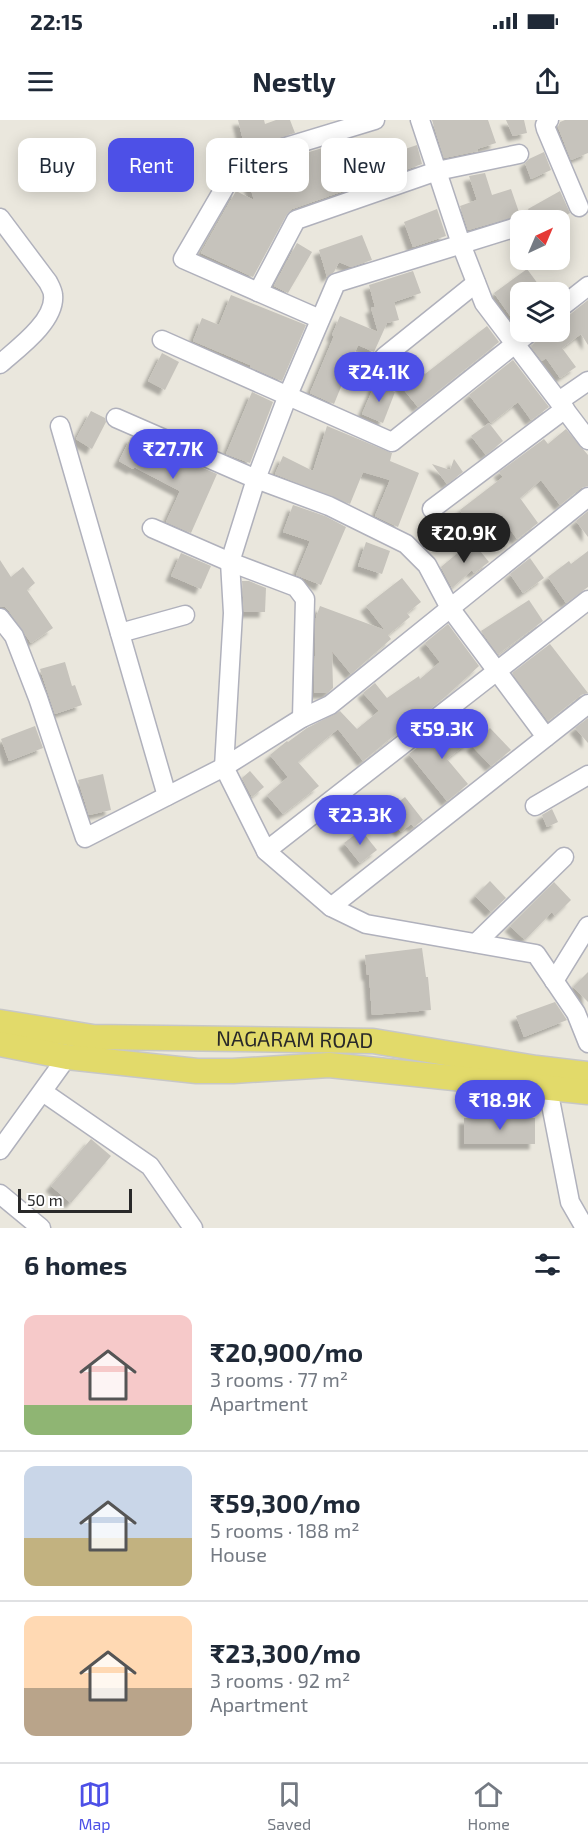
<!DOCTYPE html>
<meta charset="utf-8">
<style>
:root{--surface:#fff;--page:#f2f2f3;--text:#1f2937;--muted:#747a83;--line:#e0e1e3;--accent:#4d50e7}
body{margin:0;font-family:"Exo 2",sans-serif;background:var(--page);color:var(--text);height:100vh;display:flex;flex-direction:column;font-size:22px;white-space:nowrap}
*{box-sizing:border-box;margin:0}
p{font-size:20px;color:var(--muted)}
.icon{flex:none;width:33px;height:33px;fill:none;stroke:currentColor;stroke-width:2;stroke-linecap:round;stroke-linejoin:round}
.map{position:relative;height:1108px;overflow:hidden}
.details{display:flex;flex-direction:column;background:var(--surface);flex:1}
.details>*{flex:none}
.hud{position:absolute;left:18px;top:18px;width:552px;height:54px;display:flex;gap:12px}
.needle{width:39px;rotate:44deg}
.fabs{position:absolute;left:510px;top:90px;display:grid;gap:12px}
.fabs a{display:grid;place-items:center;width:60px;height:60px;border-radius:12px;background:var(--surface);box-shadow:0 3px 15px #0003;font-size:30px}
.scale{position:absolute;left:18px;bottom:15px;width:114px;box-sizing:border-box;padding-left:6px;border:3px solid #292929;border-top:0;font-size:16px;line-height:21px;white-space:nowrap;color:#292929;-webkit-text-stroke:4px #fff;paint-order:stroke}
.price{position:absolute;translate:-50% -51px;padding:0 14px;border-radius:21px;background:var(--accent);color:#fff;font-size:20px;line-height:39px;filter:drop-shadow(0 2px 3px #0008)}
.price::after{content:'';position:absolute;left:50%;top:36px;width:18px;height:14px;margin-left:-9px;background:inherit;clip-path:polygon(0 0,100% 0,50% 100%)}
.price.current{background:#222;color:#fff}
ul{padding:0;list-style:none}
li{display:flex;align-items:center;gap:18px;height:150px;padding:0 24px}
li+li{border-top:2px solid var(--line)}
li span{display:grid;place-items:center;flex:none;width:168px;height:120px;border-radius:12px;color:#555}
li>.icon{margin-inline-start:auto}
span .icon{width:72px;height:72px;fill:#fffc;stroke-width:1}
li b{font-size:26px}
h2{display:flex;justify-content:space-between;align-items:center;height:72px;padding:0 24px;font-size:26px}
.tag{padding:0 21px;border-radius:12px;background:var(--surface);box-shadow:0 3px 15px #0003;font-size:21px;line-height:54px}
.tag.current{background:var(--accent);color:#fff}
.status{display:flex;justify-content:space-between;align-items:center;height:42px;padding:0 30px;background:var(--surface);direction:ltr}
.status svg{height:16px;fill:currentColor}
header{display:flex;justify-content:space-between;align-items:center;height:78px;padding:0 24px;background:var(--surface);font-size:27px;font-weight:700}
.menu{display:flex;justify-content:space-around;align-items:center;height:84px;border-top:2px solid var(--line);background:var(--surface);font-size:16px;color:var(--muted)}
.menu a{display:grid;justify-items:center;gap:3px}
.menu .current{color:var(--accent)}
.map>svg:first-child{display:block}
.building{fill:#c6c3bc;filter:url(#shadow)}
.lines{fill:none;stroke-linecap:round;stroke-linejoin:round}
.minor-casing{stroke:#b0b1bc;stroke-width:21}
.major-casing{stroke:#c7c7c7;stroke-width:27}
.minor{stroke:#fff;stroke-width:18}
.major{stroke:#e2da6a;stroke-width:24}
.labels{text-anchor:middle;stroke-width:4.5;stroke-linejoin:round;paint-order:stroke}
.street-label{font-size:21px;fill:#292929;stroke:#fff}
</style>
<div class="status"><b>22:15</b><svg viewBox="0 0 49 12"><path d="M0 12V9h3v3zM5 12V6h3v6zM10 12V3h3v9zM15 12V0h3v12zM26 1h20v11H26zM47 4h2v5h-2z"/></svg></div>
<header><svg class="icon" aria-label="menu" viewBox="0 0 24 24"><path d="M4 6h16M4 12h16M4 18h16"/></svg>Nestly<svg class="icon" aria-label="share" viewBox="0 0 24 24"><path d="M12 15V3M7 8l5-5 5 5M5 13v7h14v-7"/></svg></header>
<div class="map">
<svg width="588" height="1108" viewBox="0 0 588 1108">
<defs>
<filter id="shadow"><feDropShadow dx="-5.5" dy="5.5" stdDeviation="1.5" flood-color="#0004"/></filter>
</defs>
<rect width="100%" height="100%" fill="#eae7dd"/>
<g class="building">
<polygon points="238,0 264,0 265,4 276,0 290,0 295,13 245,28"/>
<polygon points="432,0 488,0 496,23 477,29 478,31 444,38"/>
<polygon points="506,0 524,0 527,13 513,16"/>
<polygon points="565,0 588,0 588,33 571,40 558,7 560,2"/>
<polygon points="417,25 422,44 391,55 384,36"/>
<polygon points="326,27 334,52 350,46 358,66 292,89 287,94 253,157 201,133 236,71 254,80 246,53 248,50"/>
<polygon points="544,32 551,50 531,59 525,43 529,39"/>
<polygon points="485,53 492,75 511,69 520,95 468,110 460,86 477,80 469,56"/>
<polygon points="560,71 570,93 557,100 534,100 528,89"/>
<polygon points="437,89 446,116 413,127 404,102"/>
<polygon points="362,115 372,140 351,147 339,142 334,152 327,157 319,130"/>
<polygon points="297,123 312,132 288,173 274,166"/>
<polygon points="527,149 544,172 520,172 520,205 518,207 494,173"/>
<polygon points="413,151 421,173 394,182 399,200 387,203 374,232 358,225 334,284 310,273 334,216 332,215 340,196 378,212 371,188 375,187 369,165"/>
<polygon points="231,175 306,205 282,261 250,247 250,245 193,221 202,198 219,205"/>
<polygon points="588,180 588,225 581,214 562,228 576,247 560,258 546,238 542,241 531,227 540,217 541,212 560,212 560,199 567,197"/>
<polygon points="487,206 499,222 418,287 386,248 407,233 425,254"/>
<polygon points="162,233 179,242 165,270 148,261"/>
<polygon points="513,240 549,287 531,300 518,282 491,303 469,275"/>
<polygon points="375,264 395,272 383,303 362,294"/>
<polygon points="252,272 273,282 250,343 226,334"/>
<polygon points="91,291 105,298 106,302 92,329 76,319"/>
<polygon points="489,303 503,321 486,335 471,316"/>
<polygon points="327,306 392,333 390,341 419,353 398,407 375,396 390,360 363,352 350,384 275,354 283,336 313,351"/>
<polygon points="566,309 588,335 588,366 581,368 560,385 541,360 520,378 538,403 517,419 501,396 477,414 460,390 503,357 499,352 544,319 548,324"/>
<polygon points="131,317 217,354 191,413 166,402 180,371 134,347 133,349 119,341"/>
<polygon points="454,339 463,352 447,364 432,344 450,350"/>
<polygon points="293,385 325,396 346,407 321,465 296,455 310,421 283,412"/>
<polygon points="588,391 588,417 576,401"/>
<polygon points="472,421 489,442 474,453 472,450 452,468 441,447"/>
<polygon points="366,422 390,431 382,454 358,446"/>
<polygon points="588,431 588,467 566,483 548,457 569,441 571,444"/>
<polygon points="181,433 211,446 201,469 171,456"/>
<polygon points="530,438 544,458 523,473 510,454"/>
<polygon points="0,440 11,457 23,447 35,463 27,470 53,508 31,523 9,491 5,487 0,487"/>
<polygon points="402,458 421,482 407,493 410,497 388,515 391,519 351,554 332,531 333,568 328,573 314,573 316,497 320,486 385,510 366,486"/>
<polygon points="242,461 249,461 266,468 265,492 244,492"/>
<polygon points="529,480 543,501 498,534 481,511"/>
<polygon points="448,504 479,546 445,577 419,598 417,599 416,597 363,641 338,609 328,617 298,642 319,666 283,694 267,675 288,657 270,635 287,621 288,622 307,608 340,591 357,609 379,591 363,573 375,563 387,578 419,556 420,559 440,542 425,523"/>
<polygon points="550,524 588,573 581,575 548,601 512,553"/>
<polygon points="65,542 72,566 75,565 82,585 55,594 40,549"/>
<polygon points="588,598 588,623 575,608"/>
<polygon points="452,601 469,622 447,639 468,664 447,681 409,634"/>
<polygon points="35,606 43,628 9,641 1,619"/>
<polygon points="490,608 511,630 491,646 472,626"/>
<polygon points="250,651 264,667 252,677 242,658"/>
<polygon points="103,654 111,690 89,695 78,660"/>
<polygon points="405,677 423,700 414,707 411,704 401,712 385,692"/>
<polygon points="552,689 558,702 547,707 542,695"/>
<polygon points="361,710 377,730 360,743 344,723"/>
<polygon points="490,761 506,778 491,792 475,776"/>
<polygon points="554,762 571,780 555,796 552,792 525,820 510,806"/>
<polygon points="422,828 426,857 428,857 431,890 372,895 369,855 367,855 365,835"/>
<polygon points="588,852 588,882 573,867"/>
<polygon points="555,882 567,900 524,917 516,896"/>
<rect x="464" y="998" width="71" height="26"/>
<polygon points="91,1019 111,1036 71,1083 51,1066"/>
</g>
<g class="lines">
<defs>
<g id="minor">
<polyline points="420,0 461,124 484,183 588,320"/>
<polyline points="549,0 545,5 546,9 579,87"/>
<path d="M0 98 48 162C50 166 53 171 53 175 56 201 17 229 0 244"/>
<polyline points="520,106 336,163 288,275 256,359 230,442 233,493 224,647 266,731 331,787 366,804 536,834 576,893 588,923"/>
<polyline points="258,172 296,100 437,51 519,34"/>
<polyline points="560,188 588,166"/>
<polyline points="320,199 183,139 240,41 375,0"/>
<polyline points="162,220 392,322 530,212"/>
<polyline points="384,237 476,163"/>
<polyline points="559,281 588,261"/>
<polyline points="116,298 256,359 329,386 406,424 427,445 450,488 546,617"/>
<polyline points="60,306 167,676"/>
<polyline points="432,389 565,289"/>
<polyline points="152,408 230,442 296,467 305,479 302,598"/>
<polyline points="0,498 14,516 38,578 85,718 224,647 302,598 330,585 588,377"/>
<polyline points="120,513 185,495"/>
<polyline points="535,686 588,655"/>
<polyline points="266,731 588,480"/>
<polyline points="331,787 588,584"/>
<polyline points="476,823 564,737"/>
<polyline points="554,861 588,806"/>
<polyline points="548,969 570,1082 585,1108"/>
<polyline points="43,972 150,1046 193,1108"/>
<polyline points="0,1030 67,937"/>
<polyline points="0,1074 41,1108"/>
</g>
<g id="major">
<path id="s1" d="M0 902 93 917 373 921 536 948 588 954"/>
<polyline points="0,924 67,937 197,951 233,951 329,945 588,972"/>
</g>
</defs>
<use href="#minor" class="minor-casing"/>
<use href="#major" class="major-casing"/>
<use href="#minor" class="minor"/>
<use href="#major" class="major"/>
</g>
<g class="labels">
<g class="street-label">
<text dy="7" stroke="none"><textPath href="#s1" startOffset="296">NAGARAM ROAD</textPath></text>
</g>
</g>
</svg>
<div class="fabs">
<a><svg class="needle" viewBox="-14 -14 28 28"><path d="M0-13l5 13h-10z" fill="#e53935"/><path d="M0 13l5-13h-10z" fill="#747a83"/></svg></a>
<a><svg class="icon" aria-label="layers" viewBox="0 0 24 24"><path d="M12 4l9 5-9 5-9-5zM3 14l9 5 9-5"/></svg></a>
</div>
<div class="scale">50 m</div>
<b class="price" style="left:379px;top:283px">₹24.1K</b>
<b class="price" style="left:173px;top:360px">₹27.7K</b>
<b class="price current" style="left:464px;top:444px">₹20.9K</b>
<b class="price" style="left:442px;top:640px">₹59.3K</b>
<b class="price" style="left:360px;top:726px">₹23.3K</b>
<b class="price" style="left:500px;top:1011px">₹18.9K</b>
<div class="hud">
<a class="tag">Buy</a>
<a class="tag current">Rent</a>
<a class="tag">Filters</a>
<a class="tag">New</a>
</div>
</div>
<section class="details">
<h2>6 homes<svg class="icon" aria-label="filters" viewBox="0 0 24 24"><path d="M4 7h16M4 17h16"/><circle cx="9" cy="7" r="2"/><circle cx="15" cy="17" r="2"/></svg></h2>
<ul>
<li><span style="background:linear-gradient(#f6c9c9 75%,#8fb573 0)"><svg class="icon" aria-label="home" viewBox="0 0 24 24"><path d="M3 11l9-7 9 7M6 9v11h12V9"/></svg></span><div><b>₹20,900/mo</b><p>3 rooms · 77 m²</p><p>Apartment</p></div></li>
<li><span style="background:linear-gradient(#c9d6e8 60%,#c2b280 0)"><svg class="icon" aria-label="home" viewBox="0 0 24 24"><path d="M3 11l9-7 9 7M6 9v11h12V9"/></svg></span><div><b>₹59,300/mo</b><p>5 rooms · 188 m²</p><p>House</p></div></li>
<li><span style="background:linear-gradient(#ffd9b3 60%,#b9a48a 0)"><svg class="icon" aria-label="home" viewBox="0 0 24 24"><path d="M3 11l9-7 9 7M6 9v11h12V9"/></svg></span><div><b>₹23,300/mo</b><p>3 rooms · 92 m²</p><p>Apartment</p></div></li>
</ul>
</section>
<nav class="menu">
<a class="current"><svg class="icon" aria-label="map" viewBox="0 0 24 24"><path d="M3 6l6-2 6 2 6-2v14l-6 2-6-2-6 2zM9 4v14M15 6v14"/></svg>Map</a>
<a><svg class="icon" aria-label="saved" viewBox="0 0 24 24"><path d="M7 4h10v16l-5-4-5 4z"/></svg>Saved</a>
<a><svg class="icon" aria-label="home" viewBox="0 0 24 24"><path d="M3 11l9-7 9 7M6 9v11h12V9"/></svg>Home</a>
</nav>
